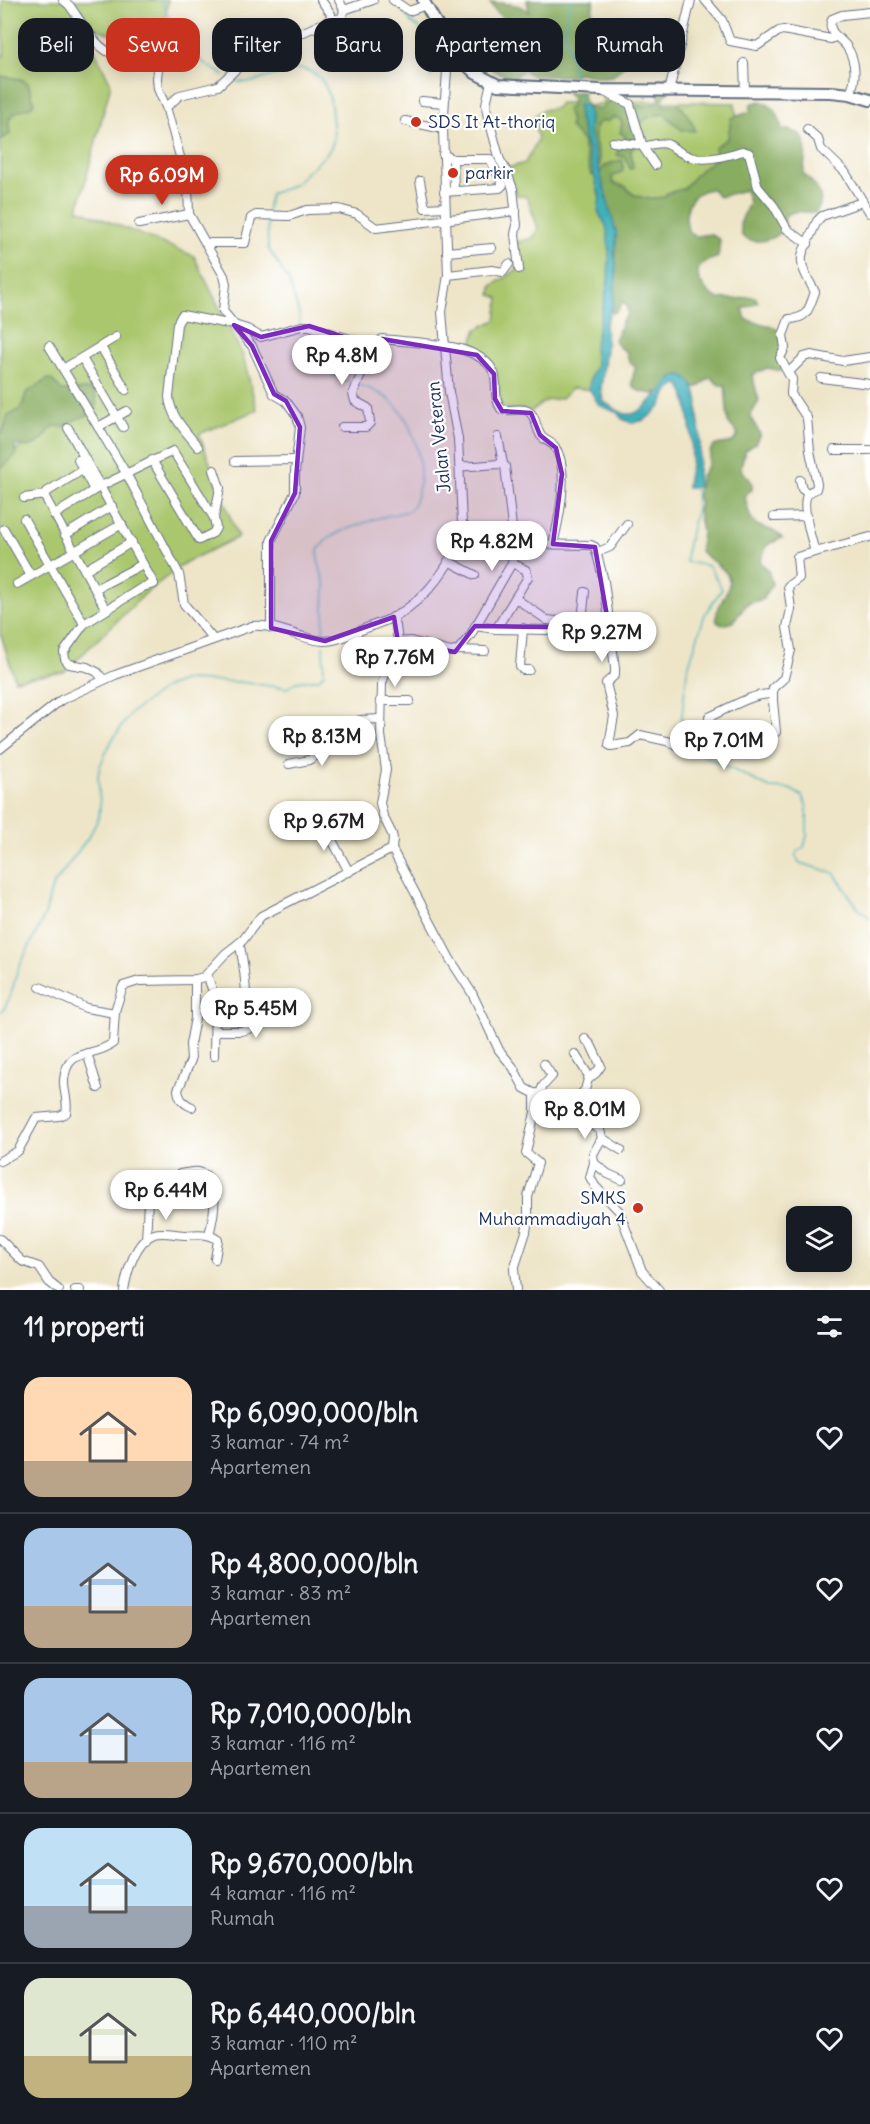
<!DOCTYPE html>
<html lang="id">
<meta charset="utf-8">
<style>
:root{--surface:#171b24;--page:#20242c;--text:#f1f3f6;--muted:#9ea1a6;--line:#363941;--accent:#c8321e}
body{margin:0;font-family:Delius,sans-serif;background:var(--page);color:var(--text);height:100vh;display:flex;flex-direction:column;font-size:22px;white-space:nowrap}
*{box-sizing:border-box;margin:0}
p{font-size:20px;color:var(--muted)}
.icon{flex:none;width:33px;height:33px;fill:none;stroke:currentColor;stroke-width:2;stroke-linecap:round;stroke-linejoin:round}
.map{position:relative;height:1290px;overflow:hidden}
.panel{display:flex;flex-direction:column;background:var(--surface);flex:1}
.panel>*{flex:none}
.hud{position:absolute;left:18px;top:18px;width:834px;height:54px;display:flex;gap:12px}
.tools{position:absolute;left:786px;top:1206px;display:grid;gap:12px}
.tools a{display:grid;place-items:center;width:66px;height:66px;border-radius:12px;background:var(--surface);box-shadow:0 3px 15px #0003;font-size:30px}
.price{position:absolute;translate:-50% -51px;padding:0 14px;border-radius:21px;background:#fff;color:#222;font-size:20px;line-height:39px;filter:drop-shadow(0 2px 3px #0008)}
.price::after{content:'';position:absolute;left:50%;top:36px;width:18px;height:14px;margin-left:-9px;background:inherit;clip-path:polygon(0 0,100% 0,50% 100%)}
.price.on{background:var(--accent);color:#fff}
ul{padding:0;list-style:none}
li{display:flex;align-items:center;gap:18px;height:150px;padding:0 24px}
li+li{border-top:2px solid var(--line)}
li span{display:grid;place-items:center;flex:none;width:168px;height:120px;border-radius:18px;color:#555}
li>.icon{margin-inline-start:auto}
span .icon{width:72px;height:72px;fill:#fffc;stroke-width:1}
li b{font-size:26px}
h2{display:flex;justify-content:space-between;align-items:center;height:72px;padding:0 24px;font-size:26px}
.tag{padding:0 21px;border-radius:18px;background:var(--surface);box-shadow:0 3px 15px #0003;font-size:21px;line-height:54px}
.tag.on{background:var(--accent);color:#fff}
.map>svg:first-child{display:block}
.green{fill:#abc76e;stroke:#637b66;stroke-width:1.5}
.forest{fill:#88ac61;stroke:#526e60;stroke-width:1.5}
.water{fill:#40b1b9;stroke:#2e708c;stroke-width:1.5}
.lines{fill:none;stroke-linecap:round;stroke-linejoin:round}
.stream{stroke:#40b1b9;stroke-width:1.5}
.minor-casing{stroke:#656f83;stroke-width:10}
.highway-casing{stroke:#656f83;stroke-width:14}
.minor{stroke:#fff;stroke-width:8}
.highway{stroke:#fff;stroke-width:10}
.marked{fill:#7b2cbf;fill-opacity:0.2;stroke:#7b2cbf;stroke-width:4.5;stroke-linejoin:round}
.poi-dot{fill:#c8321e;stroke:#fff;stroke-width:2}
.labels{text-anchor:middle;stroke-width:4.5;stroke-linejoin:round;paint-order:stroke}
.poi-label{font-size:18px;fill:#1b2f5e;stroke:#fff;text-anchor:start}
.street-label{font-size:18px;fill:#1b2f5e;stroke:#fff}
</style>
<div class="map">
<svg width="870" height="1290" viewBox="0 0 870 1290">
<rect width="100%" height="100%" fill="#fff"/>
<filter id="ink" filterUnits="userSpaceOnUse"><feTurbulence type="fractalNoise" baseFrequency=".0167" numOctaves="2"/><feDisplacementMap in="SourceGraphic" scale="12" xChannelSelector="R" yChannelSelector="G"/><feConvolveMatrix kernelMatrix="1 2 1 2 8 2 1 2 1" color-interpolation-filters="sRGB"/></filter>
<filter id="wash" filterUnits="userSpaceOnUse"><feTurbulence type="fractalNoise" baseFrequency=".008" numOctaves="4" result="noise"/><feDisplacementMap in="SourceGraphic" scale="24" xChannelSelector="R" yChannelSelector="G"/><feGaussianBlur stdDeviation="1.35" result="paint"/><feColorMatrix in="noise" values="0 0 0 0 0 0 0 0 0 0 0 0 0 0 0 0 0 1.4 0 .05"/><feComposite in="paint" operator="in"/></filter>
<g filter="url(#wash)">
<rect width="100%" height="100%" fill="#eee5c8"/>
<g class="green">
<polygon points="2,0 168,0 161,55 81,22 111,84 78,209 194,256 243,356 257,410 199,434 238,537 186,562 147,592 64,672 15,680 0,632 0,457 3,462 55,418 0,445 0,55 4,56"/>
<polygon points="602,95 626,96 630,101 735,103 737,124 716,162 678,197 634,202 604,178 598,171 585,107 604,103"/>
<path d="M560 103H574C585 134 592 164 599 196 604 213 609 231 609 250 611 291 600 349 592 390L572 388 562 398 545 401 532 411 502 409 495 374 472 348V343L477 329 496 320 499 298 491 295 492 286 520 268 517 242 533 238 538 228 527 197 516 195 507 168 525 163 538 139 533 119C539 109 545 109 556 108Z"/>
</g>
<g class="forest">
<path d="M527 0H594C592 9 590 21 597 29 615 30 630 34 636 53L613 76 602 77 579 73 571 76H533L523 70 515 77 514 82H509V77L493 70 484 61 498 43 523 49 525 27H512L493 8 490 3C502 3 521 3 529 12Z"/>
<path d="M0 76 21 79 28 83 34 101 32 106C23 110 8 112 9 124 9 127 10 131 10 134L0 140Z"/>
<path d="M664 78 675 86 663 98V105C669 107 673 104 678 105 684 107 694 125 695 131L682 130 664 114C654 114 645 118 639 125L645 136 631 150 633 168 630 169 626 158 617 155 618 149 627 140 623 134 620 133 622 123 620 119 613 117 609 121H602L596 125C595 130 594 136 595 141 598 154 606 168 591 176L582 141 569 126 571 121 567 110 571 106 572 99 566 92H583L584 102C587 104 589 107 592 108 600 114 607 103 611 98 627 104 647 112 660 99L656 89V83Z"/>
<path d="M760 101C775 106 780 116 782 130 811 129 807 153 803 173 814 184 829 197 815 213 804 212 794 209 785 216L784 225 779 234C768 242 752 244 742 236L740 224 749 202 745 190 719 197 712 189C688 191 682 213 689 233L696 236 711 234 720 240 718 257C713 260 705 260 701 265 690 276 709 295 719 299 725 298 729 299 735 299 742 300 748 295 755 297L758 302 743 309 746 319C760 326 776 322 784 338L781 349 784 366 781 371 767 368 752 375 759 401 750 416 760 434 755 444 745 451 741 466 742 472C749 477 753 481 752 490L748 492 745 498C748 506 749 520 757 525 766 530 774 528 782 538L767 545 760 562 768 570 772 584 763 599 747 604 733 622 722 625 717 622C712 606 738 587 726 573 719 564 708 559 700 551L702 532 698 510 700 503 697 496 701 476 708 465 711 449 716 445 733 442 738 434 728 422 725 385H719L710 377 700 386 695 388 679 377C663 391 664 397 643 392 638 391 634 389 632 384 631 378 636 372 635 366L629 362 626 351 620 348 614 340 617 336 622 321 628 314 626 304 622 302 619 309 613 313 609 310 614 294V261L616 258 604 190 600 186 597 175 606 165 621 160 623 161V171L612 177 613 183 626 187C634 200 651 199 665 197L667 193 683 189 699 171 715 159 716 155 715 147 728 138 731 118 750 112 751 104Z"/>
<path d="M48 379 52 380 62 391 87 389 94 392C105 422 76 412 65 427L54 426C46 433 43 443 31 446 24 448 22 444 15 446L16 455 0 469V434L3 431 8 415C22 411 23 405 26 393Z"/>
</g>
<path class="water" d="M578 105H586L590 115 589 133 616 232V247L614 253 616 263V279L613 304 605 326 607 341 601 388 603 401C609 405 617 410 623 413 636 419 653 401 657 391L656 396H659C671 370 688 366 697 397 699 403 697 410 698 416 699 424 700 432 700 440 701 455 696 471 698 487L687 488C687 480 689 473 691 465 693 446 690 401 680 385L676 384 666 394 661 406 645 420 632 423 622 419 618 413 599 405 589 388 590 379 596 365 594 348 608 282 609 248 606 225 598 212 600 197 579 117Z"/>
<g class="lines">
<g class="stream">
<path d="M161 0C177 35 188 58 224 75"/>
<polyline points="570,0 565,30 576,84"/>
<polyline points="405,13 411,23 419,27 431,55 431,78"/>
<path d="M231 79C261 93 287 56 315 74 325 80 330 95 331 106 335 145 339 144 309 170 305 173 303 177 299 180 291 188 281 190 270 194L267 212"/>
<polyline points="578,94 581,104"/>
<polyline points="267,217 268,248 289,281 299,314 300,324"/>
<path d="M301 329C305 360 326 375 354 383"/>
<path d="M323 637 325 585 318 560V550L327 539 342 531 378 518 409 511C430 485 418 427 395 405 385 395 373 389 359 385"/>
<polyline points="681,742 679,741 687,671 705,614 722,589 709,566 686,562 687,548 696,512 695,486"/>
<polyline points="693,750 770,788 790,789 802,796 807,807 807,836 804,847 796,853 796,857 800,863 834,873 858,908 870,918"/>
<polyline points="0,1012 4,1009 10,997 18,969 45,915 52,887 90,835 99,817 100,806 98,776 100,766 111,742 131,713 166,687 186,680 239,682 287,688 296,682 319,679 324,673 323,645"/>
</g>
</g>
</g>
<g filter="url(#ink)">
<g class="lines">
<defs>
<g id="minor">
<path d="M63 0 69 5C85 26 101 62 132 56 140 54 147 49 155 47L160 53 157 78 158 89 166 107 188 185 189 214 224 276 226 284 223 311 252 346 274 394 286 401 297 416 300 427 295 472V493L271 541V628"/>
<polyline points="339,0 344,10"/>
<polyline points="393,0 409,11 426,5"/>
<polyline points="705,0 722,20 730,41 757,46 779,31 783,30 831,39 835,37"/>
<polyline points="330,20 342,18 344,10 373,0"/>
<polyline points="744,63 745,92"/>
<polyline points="491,82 486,104 487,113 500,160 506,170 513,189 517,225 515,234 519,269"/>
<path d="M602 91 630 104 643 147C676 137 667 150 691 157 708 162 727 155 743 151L749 153 758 187 774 206 787 229 808 244"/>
<polyline points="669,91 691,0"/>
<path d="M850 94C857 79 856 61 847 47 840 37 826 33 832 19L842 15 870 12"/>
<polyline points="422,101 444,103"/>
<polyline points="170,104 180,95 218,86 249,57 330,20 331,14 321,0"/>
<polyline points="405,121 443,129"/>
<polyline points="807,129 818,139 821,149 845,172 870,213"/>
<polyline points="613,142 641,145"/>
<polyline points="643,147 655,165"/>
<polyline points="443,154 453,159 490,159 503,185 500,188 444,192"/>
<polyline points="453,159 454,190"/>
<polyline points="420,181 425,208 445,207"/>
<polyline points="139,224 189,214"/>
<polyline points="207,243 245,243 251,218 256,215 289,216 307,210 339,209 357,214 376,228 516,211"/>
<polyline points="447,252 492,248"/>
<polyline points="448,275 492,270 503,272 509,264"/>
<polyline points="49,346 126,473 179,574 184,604 213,639"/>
<polyline points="101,347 126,390"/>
<polyline points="82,358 123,427"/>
<polyline points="63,369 116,337"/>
<path d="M788 373 780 358 785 348 783 335 789 319C808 319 809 308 815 292 809 280 798 266 803 252L817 221 822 216 862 202"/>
<polyline points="821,378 870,384"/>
<polyline points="98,427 127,411"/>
<polyline points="342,427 366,427 370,423 368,408 355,401 353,394 371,351"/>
<polyline points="68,428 154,584 143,587 108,609 104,606 45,497 45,493 82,470"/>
<polyline points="498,437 503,464"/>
<path d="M198 447C186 431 171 418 169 397L177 324 182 315 234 325 247 329 261 337 302 326H309L353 340 371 351 382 339C412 343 481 341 494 373 498 386 493 397 501 409 509 412 521 407 528 411 536 415 536 429 541 436 545 441 552 442 555 447 570 469 559 520 553 544"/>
<polyline points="834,450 870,450"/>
<polyline points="78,460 94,490"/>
<polyline points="152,460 199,540 213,533 216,528 214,518 220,488 214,470"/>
<polyline points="235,461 296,460"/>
<polyline points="800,480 802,489 808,493"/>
<polyline points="24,498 45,495"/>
<polyline points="54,515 101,486 173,451 214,518"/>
<polyline points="774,517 807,516"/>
<polyline points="24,519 84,624"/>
<polyline points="462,523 476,540 514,544 591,545 595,547 604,581 615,668 615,675 606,683 614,716 609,745 611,746 630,743 640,735 667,741 677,745 706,748 726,758 739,744 776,732 773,701 773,688 784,678 791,650 787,627 791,609 788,586 799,578 797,557 870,537"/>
<polyline points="4,529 31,576"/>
<polyline points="65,535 112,506"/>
<polyline points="598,552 610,547 627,524"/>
<path d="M815 552C812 541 800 503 808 494 810 491 814 490 816 489L817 484 810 451 807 418 791 394 792 379 788 373 804 357 811 355 843 361 870 357"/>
<polyline points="448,561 475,575"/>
<polyline points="85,570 132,542"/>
<polyline points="17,584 122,524"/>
<polyline points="95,589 143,564"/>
<polyline points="515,598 547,620 577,623 582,621 585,592"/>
<polyline points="475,626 496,629 588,631 609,628"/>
<polyline points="523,628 520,667 523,670 529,670"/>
<polyline points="496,629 528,577 526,570 512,563"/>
<path d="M398 642 411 641 451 652 458 650 470 636 512 563 514 544 505 466 503 464C488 464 475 467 460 466"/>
<polyline points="458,650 485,651"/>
<polyline points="104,680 97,672 87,667 69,664 65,659 64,652 84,624 108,609"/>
<polyline points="380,701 410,701"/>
<path d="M706 748 713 736 709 725V717C730 708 750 694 772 694"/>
<path d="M0 749 61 700 115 675 252 626C276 623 300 640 324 641 337 641 351 634 364 629 373 625 384 622 394 617 426 599 458 561 462 523L458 439 449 392 442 312 448 275 443 129 447 70 452 51"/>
<polyline points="289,764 309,760 321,752 330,749 360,720 381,719"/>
<polyline points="322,821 349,872"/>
<polyline points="392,849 450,959 472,993 499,1050 513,1067 524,1088 543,1098 552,1109 569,1111 600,1130 602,1138 593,1154 594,1163 590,1177 595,1186 619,1211 642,1271 659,1290"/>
<polyline points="207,975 215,997 214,1056"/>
<polyline points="40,987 86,1008 115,1013"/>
<path d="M215 1031H241L249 1029C245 1000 247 971 239 943"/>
<polyline points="87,1053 98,1088"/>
<polyline points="575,1054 590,1078"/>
<polyline points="539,1095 543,1086 552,1076 544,1064"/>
<path d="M192 1107C183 1103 179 1099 178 1090L191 1060 190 1044 195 1018V979"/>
<polyline points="566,1110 585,1090 588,1079 596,1073 601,1066 591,1045 585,1039"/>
<polyline points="602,1138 621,1150"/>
<path d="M0 1161 18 1151 36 1118 59 1116 66 1113C69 1101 63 1091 64 1080 67 1046 92 1059 113 1043L115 1011 123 986 139 981 192 980 204 977 225 954 243 940 261 916 392 849 393 839 392 834 383 816 380 803 386 770 381 735 382 683 398 642 396 626 393 617"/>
<polyline points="594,1163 608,1174 622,1180"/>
<polyline points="0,1239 22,1261 39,1267 49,1282 59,1290"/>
<path d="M146 1240 148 1201 154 1196 177 1189 179 1186 180 1174C186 1173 193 1171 199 1172 223 1179 213 1219 209 1235"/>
<polyline points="75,1290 80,1290"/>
<path d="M124 1290C127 1272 135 1241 154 1234 163 1231 177 1235 186 1235 198 1234 209 1233 218 1240L215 1259"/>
<polyline points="516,1290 514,1269 526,1232 528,1218 528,1197 538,1163 526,1153 535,1112 535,1093"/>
</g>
<polyline id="highway" points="423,0 452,51 475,73 498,85 601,90 831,92 850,94 870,100"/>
</defs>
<use href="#minor" class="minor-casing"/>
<use href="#highway" class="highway-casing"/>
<use href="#minor" class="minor"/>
<use href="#highway" class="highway"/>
</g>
</g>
<path class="marked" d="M234 325 261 337 309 326 353 340 372 353 382 339 477 355 494 374 495 399 502 411 531 413 540 435 556 448 562 474 553 544 595 547 609 628 475 626 455 652 398 642 394 617 325 641 271 628V541L295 493 300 427 286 401 274 394 252 346Z"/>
<g class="poi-dot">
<circle cx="416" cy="122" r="6"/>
<circle cx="453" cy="173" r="6"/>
<circle cx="638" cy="1208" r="6"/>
</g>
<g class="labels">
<g class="poi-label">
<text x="428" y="128">SDS It At-thoriq</text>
<text x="465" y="179">parkir</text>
<text x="626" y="1204" text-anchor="end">SMKS<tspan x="626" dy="21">Muhammadiyah 4</tspan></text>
</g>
<g class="street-label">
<text transform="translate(439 437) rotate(-96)" y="6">Jalan Veteran</text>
</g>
</g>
</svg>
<div class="tools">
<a><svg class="icon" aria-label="layers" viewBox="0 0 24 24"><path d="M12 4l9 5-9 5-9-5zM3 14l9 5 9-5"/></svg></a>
</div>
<b class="price on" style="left:162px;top:206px">Rp 6.09M</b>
<b class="price" style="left:342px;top:386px">Rp 4.8M</b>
<b class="price" style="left:492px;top:572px">Rp 4.82M</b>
<b class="price" style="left:602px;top:663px">Rp 9.27M</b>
<b class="price" style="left:395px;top:688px">Rp 7.76M</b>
<b class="price" style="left:322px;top:767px">Rp 8.13M</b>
<b class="price" style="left:724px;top:771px">Rp 7.01M</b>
<b class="price" style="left:324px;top:852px">Rp 9.67M</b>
<b class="price" style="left:256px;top:1039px">Rp 5.45M</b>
<b class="price" style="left:585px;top:1140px">Rp 8.01M</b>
<b class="price" style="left:166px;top:1221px">Rp 6.44M</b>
<div class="hud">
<a class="tag">Beli</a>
<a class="tag on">Sewa</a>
<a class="tag">Filter</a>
<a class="tag">Baru</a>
<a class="tag">Apartemen</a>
<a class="tag">Rumah</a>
</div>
</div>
<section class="panel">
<h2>11 properti<svg class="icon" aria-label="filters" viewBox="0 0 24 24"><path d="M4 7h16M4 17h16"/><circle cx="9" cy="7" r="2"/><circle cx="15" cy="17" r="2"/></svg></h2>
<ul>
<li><span style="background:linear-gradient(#ffd9b3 70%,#b9a48a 0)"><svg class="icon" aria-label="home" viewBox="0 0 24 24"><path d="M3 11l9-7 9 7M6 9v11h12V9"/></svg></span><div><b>Rp 6,090,000/bln</b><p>3 kamar · 74 m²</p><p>Apartemen</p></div><svg class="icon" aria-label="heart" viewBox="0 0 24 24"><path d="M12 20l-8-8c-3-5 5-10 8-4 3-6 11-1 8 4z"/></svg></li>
<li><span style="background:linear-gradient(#a9c7e8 65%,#b9a48a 0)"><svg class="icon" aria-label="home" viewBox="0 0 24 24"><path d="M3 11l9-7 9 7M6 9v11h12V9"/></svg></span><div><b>Rp 4,800,000/bln</b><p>3 kamar · 83 m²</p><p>Apartemen</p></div><svg class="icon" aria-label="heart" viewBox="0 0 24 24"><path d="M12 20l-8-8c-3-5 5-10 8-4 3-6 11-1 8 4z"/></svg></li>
<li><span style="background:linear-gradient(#a9c7e8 70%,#b9a48a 0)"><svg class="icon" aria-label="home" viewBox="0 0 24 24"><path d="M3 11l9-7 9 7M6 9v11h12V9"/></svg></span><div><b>Rp 7,010,000/bln</b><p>3 kamar · 116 m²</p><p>Apartemen</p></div><svg class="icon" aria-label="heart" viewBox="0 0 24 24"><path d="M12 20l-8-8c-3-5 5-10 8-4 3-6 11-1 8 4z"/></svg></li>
<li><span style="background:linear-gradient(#bfe0f5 65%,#9aa5b1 0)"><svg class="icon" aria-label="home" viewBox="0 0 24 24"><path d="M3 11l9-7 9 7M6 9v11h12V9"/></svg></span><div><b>Rp 9,670,000/bln</b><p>4 kamar · 116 m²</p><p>Rumah</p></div><svg class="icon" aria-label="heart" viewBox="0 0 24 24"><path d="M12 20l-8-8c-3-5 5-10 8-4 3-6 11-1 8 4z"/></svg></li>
<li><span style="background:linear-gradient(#dfe7d0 65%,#c2b280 0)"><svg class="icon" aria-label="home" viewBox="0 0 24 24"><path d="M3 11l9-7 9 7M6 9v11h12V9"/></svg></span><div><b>Rp 6,440,000/bln</b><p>3 kamar · 110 m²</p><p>Apartemen</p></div><svg class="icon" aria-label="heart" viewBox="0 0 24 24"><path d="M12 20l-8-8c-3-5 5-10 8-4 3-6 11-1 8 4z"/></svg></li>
</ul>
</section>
